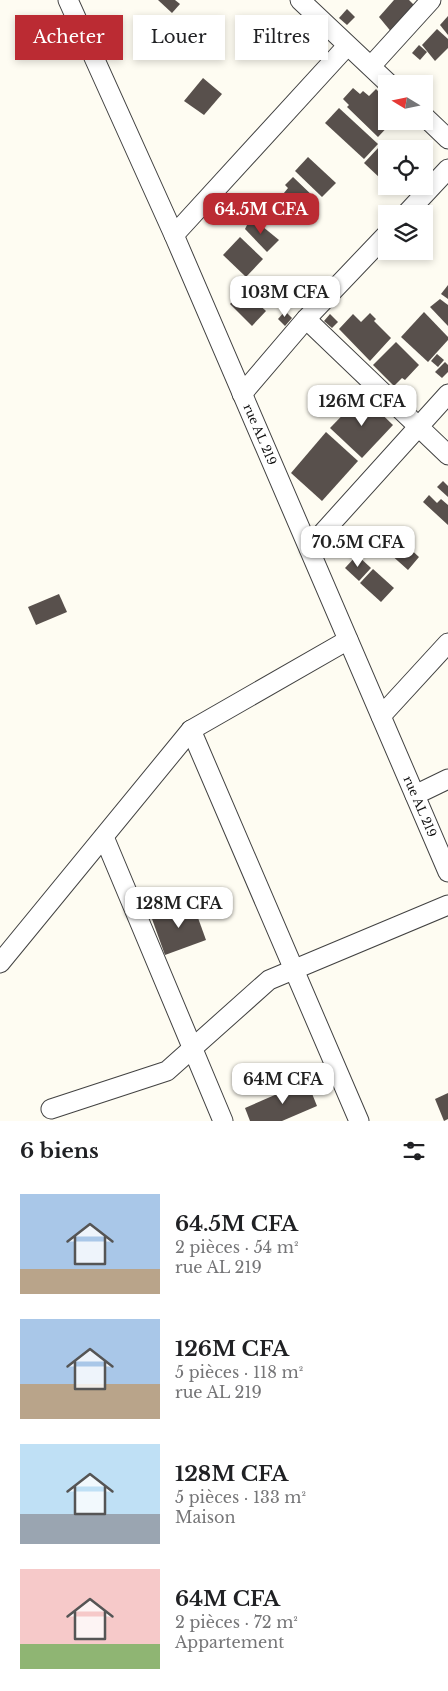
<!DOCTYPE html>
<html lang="fr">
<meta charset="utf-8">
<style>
:root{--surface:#fff;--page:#f2f2f2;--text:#202124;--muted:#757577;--accent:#bb2b33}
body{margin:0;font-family:"Libre Baskerville",serif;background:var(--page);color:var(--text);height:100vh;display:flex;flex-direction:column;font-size:19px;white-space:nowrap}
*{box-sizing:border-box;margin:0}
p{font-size:16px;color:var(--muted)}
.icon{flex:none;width:28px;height:28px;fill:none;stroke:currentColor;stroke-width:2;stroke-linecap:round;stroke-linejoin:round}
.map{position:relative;height:1121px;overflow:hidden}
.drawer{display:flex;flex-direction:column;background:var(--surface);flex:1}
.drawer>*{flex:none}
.banner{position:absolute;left:15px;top:15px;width:419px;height:45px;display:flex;gap:10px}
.needle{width:32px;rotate:280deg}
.tools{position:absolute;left:378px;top:75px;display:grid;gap:10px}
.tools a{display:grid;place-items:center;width:55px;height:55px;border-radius:0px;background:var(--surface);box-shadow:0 2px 8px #0003;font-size:25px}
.price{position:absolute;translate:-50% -42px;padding:0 11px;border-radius:10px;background:#fff;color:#222;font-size:16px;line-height:32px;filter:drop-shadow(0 1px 2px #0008)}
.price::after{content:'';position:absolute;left:50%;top:30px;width:15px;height:11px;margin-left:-8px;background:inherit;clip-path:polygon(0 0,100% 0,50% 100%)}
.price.on{background:var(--accent);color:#fff}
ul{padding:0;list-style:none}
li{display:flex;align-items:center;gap:15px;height:125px;padding:0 20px}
li span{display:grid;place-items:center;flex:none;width:140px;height:100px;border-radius:0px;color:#555}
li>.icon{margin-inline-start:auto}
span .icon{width:60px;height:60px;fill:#fffc;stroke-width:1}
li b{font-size:21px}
h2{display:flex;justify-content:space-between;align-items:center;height:60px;padding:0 20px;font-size:21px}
.chip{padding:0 18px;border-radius:0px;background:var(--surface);box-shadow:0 2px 8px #0003;font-size:18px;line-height:45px}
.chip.on{background:var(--accent);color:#fff}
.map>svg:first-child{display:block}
.building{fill:#58504c}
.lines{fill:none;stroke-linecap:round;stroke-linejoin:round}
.street-casing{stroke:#424242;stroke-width:21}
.street{stroke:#fff;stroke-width:19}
.labels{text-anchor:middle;stroke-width:5;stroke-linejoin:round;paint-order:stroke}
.street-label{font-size:12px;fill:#0f0f0f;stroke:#fff}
</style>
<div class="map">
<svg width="448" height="1121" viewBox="0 0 448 1121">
<rect width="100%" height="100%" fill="#fefcf2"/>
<g class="building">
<polygon points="158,0 175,0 180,4 172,13"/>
<polygon points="394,0 409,0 417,8 393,34 379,17"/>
<polygon points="347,9 355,17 347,25 339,18"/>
<polygon points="448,16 448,35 440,25"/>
<polygon points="437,29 448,39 448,48 435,61 422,45"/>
<polygon points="419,45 427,52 420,60 412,53"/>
<polygon points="203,78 222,94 204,115 184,101"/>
<polygon points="353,88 360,94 363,91 369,96 376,89 386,99 386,121 393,121 378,137 347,107 349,105 343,99"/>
<polygon points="339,108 378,144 364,159 325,123"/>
<polygon points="379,147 386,154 386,173 381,179 364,163"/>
<polygon points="308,157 336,183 322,197 295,171"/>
<polygon points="293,177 316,199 297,219 279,199 288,188 285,185"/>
<polygon points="251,217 279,240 267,252 245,229"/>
<polygon points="240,237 263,259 246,277 223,255"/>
<polygon points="448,285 448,299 441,294"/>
<polygon points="243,290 266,311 252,326 230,304"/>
<polygon points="440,299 448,305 448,326 430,307"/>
<polygon points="285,311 292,318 285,326 278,319"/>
<polygon points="424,312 448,337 448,340 428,362 401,337"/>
<polygon points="370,313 376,319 374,321 391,338 370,361 339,329 353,314 361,322"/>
<polygon points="330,314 338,322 332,328 324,321"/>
<polygon points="396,342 419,365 405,380 402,378 394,386 373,365"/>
<polygon points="437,354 444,360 438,367 431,361"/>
<polygon points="445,362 448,365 448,372 442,378 435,372"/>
<polygon points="362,395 393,425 362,458 330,428"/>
<polygon points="326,432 358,461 322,501 291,473"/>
<polygon points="443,481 448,486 448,497 437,487"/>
<polygon points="429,495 437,503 441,499 448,505 448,525 423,502"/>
<polygon points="392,532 419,557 408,570 389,553 392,549 384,541"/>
<polygon points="357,555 371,568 359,581 345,568"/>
<polygon points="373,569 394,588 381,602 360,583"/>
<polygon points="59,594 67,612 36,625 28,607"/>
<polygon points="193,904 206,940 165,955 152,919"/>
<polygon points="307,1081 317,1106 282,1121 250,1121 245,1108"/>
<polygon points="448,1093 448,1119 444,1121 435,1099"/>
</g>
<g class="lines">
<defs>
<g id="street">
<path id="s1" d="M68 0 174 235 448 872"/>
<polyline points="300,0 389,84"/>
<polyline points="371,66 431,0"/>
<polyline points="424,116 448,139"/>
<polyline points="406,214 448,169"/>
<polyline points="174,235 347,46"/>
<polyline points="306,319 448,455"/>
<polyline points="242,394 306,319 386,235"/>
<polyline points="309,548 448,394"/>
<polyline points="381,716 448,643"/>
<polyline points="191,730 359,1121"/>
<polyline points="415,795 448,779"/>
<polyline points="104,837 223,1121"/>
<polyline points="0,963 191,730 348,640"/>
<polyline points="51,1109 167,1071 269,980 448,905"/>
</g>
</defs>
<use href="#street" class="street-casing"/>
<use href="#street" class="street"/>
</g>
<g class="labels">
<g class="street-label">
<text dy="4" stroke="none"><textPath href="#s1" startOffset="475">rue AL 219</textPath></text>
<text dy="4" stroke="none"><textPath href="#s1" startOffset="880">rue AL 219</textPath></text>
</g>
</g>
</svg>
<div class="tools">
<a><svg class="needle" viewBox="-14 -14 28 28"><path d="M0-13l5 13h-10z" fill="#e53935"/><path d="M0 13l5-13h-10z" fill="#757577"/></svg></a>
<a><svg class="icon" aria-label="locate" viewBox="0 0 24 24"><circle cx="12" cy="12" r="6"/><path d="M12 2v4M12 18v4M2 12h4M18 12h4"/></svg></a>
<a><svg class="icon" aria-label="layers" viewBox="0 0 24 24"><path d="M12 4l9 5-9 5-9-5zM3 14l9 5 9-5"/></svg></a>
</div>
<b class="price on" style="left:261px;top:235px">64.5M CFA</b>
<b class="price" style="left:285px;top:318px">103M CFA</b>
<b class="price" style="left:362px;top:427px">126M CFA</b>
<b class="price" style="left:358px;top:568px">70.5M CFA</b>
<b class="price" style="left:179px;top:929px">128M CFA</b>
<b class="price" style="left:283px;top:1105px">64M CFA</b>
<div class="banner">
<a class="chip on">Acheter</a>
<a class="chip">Louer</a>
<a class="chip">Filtres</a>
</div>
</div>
<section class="drawer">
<h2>6 biens<svg class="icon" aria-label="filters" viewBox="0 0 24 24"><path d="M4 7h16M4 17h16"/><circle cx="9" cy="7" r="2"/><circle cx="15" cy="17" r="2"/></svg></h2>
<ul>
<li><span style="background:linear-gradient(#a9c7e8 75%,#b9a48a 0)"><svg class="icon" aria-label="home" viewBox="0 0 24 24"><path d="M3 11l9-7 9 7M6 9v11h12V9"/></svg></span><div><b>64.5M CFA</b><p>2 pièces · 54 m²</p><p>rue AL 219</p></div></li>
<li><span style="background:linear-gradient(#a9c7e8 65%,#b9a48a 0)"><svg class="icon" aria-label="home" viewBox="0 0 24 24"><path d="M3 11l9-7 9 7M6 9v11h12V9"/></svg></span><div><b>126M CFA</b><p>5 pièces · 118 m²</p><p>rue AL 219</p></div></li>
<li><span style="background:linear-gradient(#bfe0f5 70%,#9aa5b1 0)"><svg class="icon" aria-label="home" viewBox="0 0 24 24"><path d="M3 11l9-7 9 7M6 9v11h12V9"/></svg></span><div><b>128M CFA</b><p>5 pièces · 133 m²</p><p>Maison</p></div></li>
<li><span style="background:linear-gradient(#f6c9c9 75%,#8fb573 0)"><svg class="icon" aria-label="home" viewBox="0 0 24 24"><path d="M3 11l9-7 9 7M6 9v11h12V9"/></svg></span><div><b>64M CFA</b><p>2 pièces · 72 m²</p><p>Appartement</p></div></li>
</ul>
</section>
